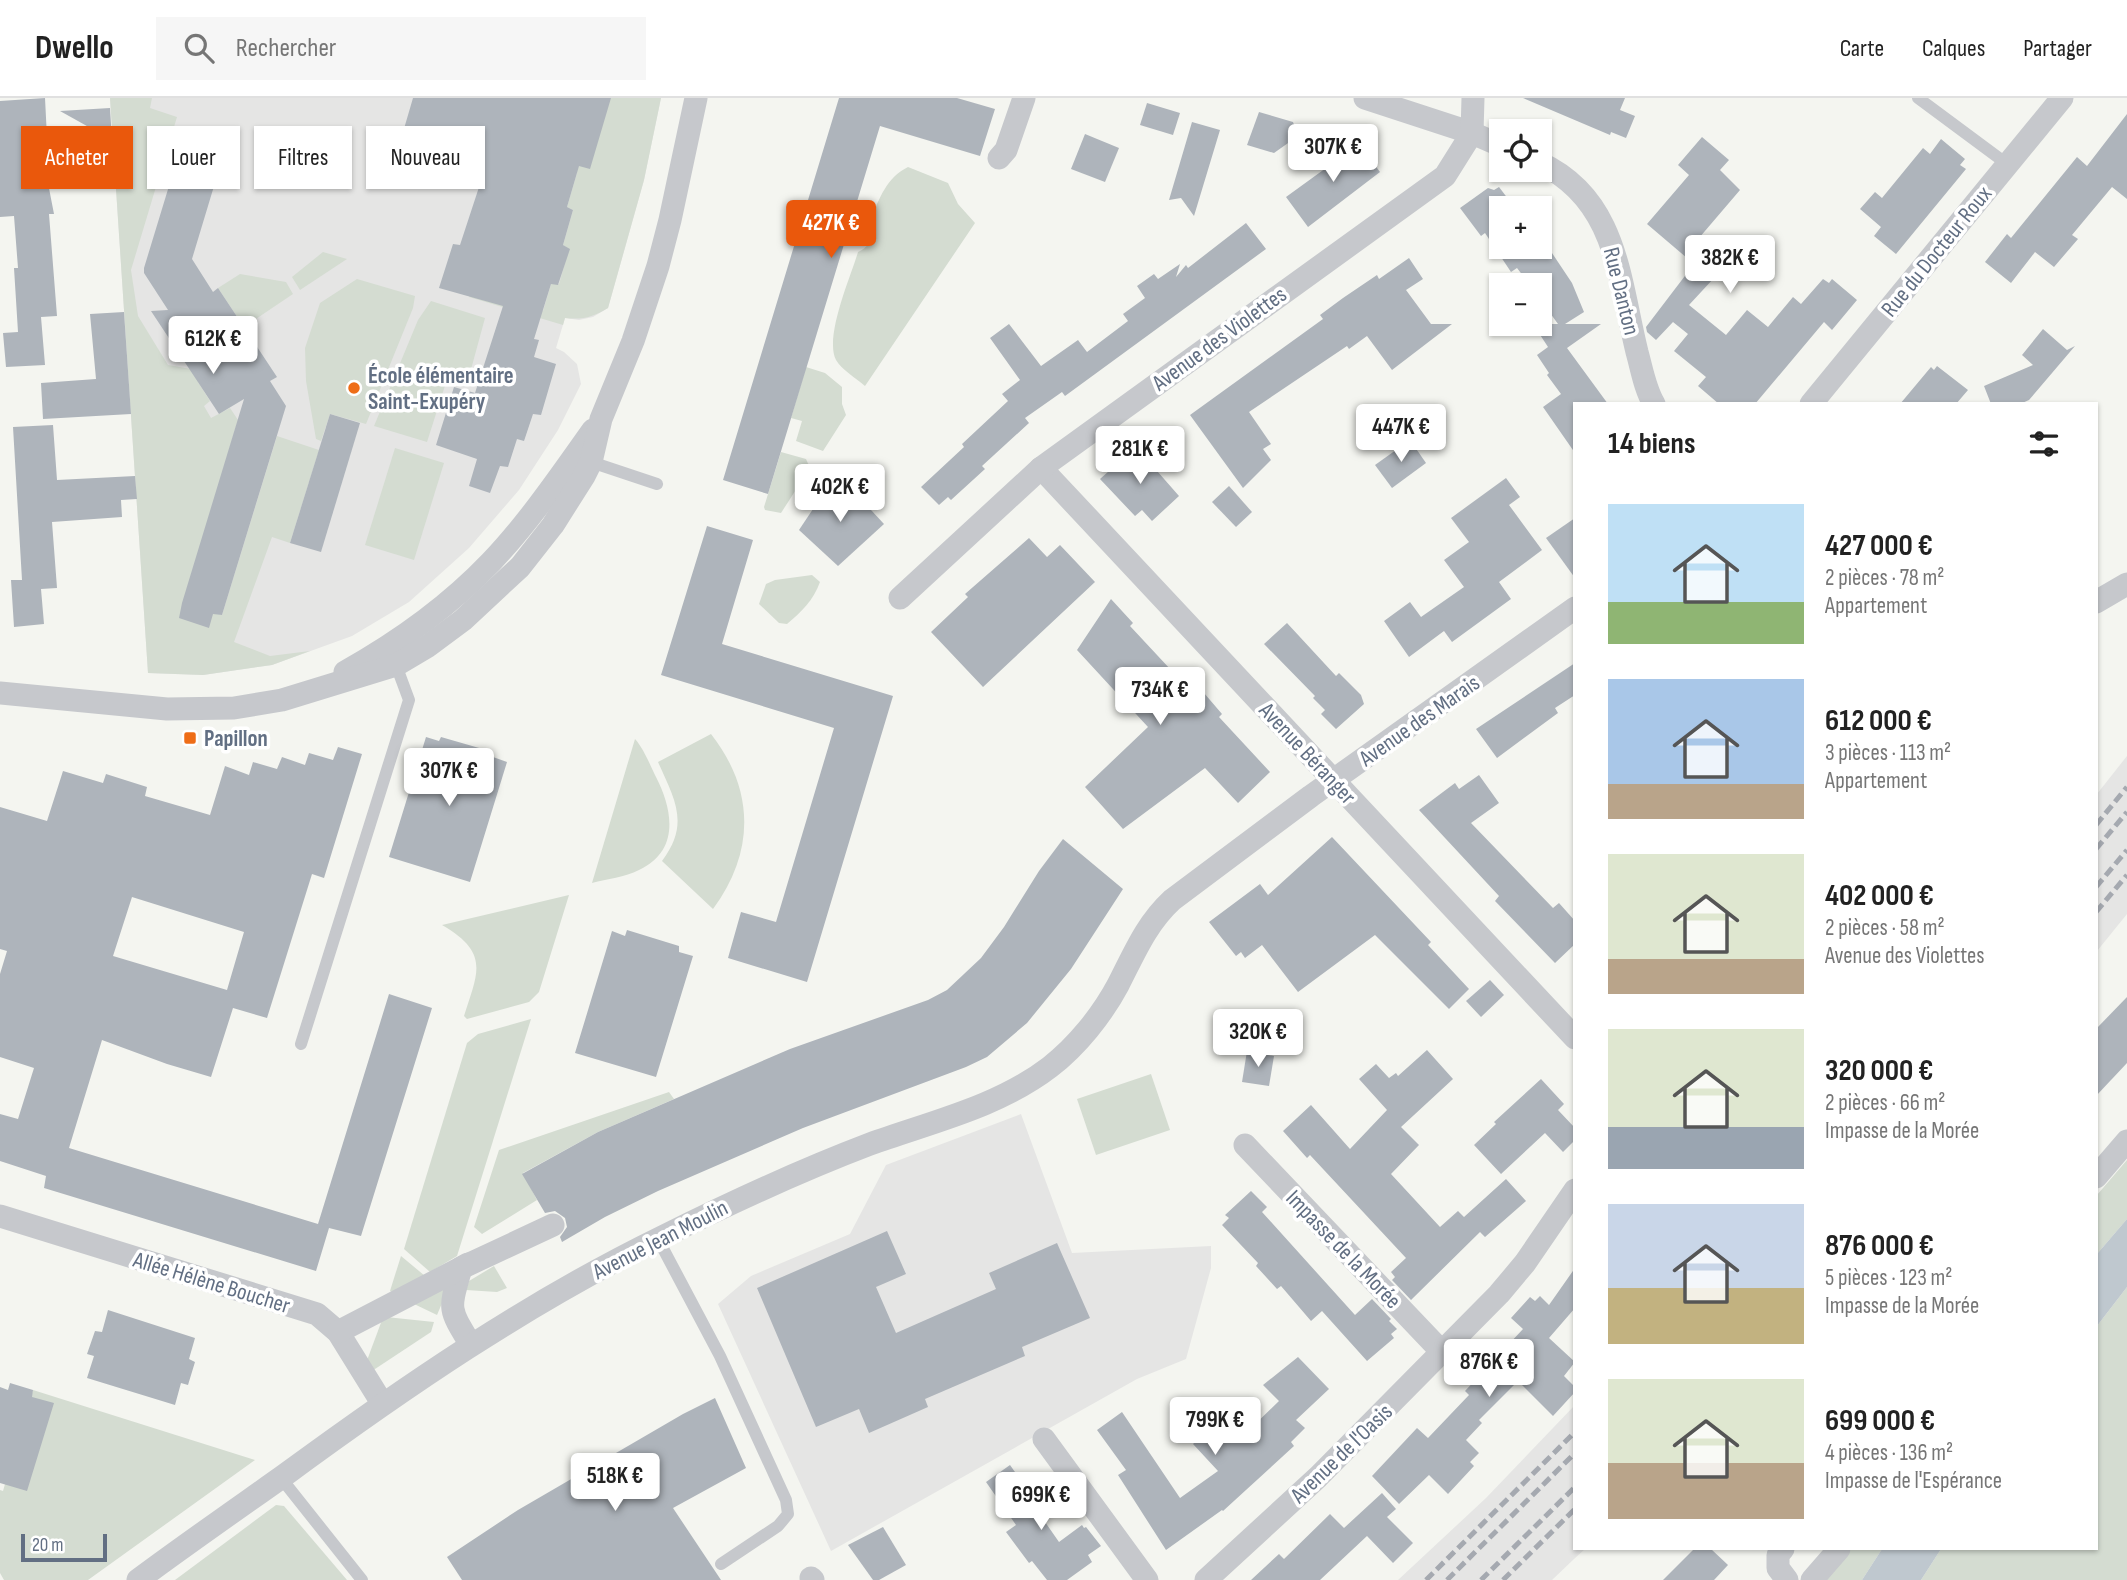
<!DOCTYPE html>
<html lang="fr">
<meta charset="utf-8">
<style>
:root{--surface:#fff;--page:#f6f6f6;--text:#222;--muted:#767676;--line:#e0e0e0;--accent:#ea580c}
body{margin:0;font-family:"Sofia Sans Condensed",sans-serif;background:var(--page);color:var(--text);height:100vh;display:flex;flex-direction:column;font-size:26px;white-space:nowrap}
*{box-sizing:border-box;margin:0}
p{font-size:23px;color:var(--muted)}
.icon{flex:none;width:38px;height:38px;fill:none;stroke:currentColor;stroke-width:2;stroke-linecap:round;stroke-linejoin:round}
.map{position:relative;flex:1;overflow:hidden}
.sheet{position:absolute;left:1573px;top:304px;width:525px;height:1148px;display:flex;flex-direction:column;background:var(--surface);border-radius:0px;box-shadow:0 2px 5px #0004}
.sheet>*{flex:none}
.guide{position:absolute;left:21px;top:28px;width:665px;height:63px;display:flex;gap:14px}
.tools{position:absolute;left:1489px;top:21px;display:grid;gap:14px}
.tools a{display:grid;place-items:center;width:63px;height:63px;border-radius:0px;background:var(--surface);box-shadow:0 2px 5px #0004;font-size:35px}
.scale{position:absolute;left:21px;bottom:18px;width:86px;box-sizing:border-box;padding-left:7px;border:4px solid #626f83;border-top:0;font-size:19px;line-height:24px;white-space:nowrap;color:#626f83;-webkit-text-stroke:5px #fff;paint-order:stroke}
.price{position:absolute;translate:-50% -60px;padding:0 16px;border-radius:7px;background:#fff;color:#222;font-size:23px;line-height:46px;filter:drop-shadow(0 2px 4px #0008)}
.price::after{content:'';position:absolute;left:50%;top:42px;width:21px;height:16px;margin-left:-10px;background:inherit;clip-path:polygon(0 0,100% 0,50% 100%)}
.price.active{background:var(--accent);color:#fff}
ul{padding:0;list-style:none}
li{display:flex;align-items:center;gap:21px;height:175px;padding:0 35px}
li span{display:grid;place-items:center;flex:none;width:196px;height:140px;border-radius:0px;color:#555}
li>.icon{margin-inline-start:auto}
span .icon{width:84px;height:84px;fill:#fffc;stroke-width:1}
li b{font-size:30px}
h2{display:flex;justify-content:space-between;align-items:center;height:84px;padding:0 35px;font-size:30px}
.tag{padding:0 24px;border-radius:0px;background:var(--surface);box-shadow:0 2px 5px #0004;font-size:24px;line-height:63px}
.tag.active{background:var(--accent);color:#fff}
header{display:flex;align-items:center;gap:42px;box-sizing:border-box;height:98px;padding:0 35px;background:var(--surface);border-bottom:2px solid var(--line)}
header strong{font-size:33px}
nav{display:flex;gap:38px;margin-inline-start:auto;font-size:24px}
.search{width:490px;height:63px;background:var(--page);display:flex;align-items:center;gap:18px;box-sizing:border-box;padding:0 24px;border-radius:0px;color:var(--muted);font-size:26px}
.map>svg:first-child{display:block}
.built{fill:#e5e5e4}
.green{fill:#d4dcd1}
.water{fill:#bfc8cf}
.building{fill:#aeb4bb;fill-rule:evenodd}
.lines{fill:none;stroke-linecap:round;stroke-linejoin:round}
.service{stroke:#c6c8cc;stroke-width:12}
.minor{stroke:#c6c8cc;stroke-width:23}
.rail{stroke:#a5a9b0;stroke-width:5;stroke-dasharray:10 5;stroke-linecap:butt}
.poi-dot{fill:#ee6d17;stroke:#fff;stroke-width:2.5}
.labels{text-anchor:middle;stroke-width:7;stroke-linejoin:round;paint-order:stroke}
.street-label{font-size:23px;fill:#626f83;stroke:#fff}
.poi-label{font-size:23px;font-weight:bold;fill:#626f83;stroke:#fff;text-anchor:start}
</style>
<header>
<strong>Dwello</strong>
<div class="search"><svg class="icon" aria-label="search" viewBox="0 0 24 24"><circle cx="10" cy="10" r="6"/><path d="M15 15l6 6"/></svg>Rechercher</div>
<nav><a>Carte</a><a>Calques</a><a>Partager</a></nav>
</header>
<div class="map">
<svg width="2127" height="1482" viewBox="0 0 2127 1482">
<rect width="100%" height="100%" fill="#f4f5f0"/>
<g class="built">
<polygon points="110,0 661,0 644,82 608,210 593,219 579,222 565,220 556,250 564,254 577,266 581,286 558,332 519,392 469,450 409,504 352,538 272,567 203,577 148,575"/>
<polygon points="2127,658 2127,816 2097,853 2097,696"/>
<polygon points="1021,1016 1072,1155 1211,1148 1211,1170 1186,1261 1137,1281 831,1453 718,1206 751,1178 850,1136 886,1067"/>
<polygon points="1575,1307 1575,1451 1585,1451 1574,1461 1552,1482 1398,1482 1486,1400"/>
</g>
<g class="green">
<polygon points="110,0 152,0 150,10 177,19 131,172 138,218 168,267 197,272 198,284 210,303 204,308 211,320 230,310 238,322 183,506 222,517 277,338 319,352 290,445 272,439 234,544 270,558 310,553 272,567 203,577 148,575"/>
<path d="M611 0H661L644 82 608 210C593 219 583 222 565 220L563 227 469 199 480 163 505 202 543 213 551 186H559L569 151 563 147 573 112 567 109 577 75 559 69Z"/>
<path d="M908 69 948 85 958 106 975 125 865 288C856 280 842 272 836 262 824 239 851 178 858 154 872 148 874 136 870 122 880 100 886 80 908 69Z"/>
<polygon points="323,154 347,161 300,192 292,179"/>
<polygon points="240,176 286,184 293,196 244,229 218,190"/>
<polygon points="357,181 415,198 413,210 366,326 330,316 321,343 316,341 306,283 305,250 320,205"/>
<polygon points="431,203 485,220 470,275 450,272 427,344 374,328 418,222"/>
<polygon points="806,269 825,275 842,289 842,306 846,317 823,353 796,343 802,323 791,320"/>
<polygon points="395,350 444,365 414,462 365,447"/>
<polygon points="781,354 806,361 810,370 781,415 765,412 764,409"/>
<path d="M812 477 820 484C813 503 802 513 787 526L779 525 759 506 766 486 775 482Z"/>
<path d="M711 636C755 692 755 754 713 811L662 763C690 726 675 702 658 664Z"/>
<path d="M635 641C644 651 650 667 656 679 673 712 680 753 639 772 625 779 607 781 592 785Z"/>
<path d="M569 797 539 894 529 904 467 921 464 918C478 874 490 855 442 827Z"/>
<polygon points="531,921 457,1158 430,1174 404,1151 467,945 478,936"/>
<polygon points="1151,976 1170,1032 1096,1057 1077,1001"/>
<polygon points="669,994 674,1001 598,1034 523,1075 537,1102 482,1136 474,1129 499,1052"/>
<polygon points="2127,1062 2127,1121 2097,1156 2097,1097"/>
<polygon points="401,1158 425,1178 394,1195 390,1193"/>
<polygon points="494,1168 507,1190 497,1194 466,1192 469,1183"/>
<polygon points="451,1184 437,1217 412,1205"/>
<polygon points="2127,1189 2127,1482 1921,1482 1941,1451 2096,1451 2097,1228"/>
<polygon points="386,1219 434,1224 431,1234 372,1273 366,1265 382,1222"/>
<polygon points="33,1292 255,1362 88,1482 4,1482 0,1475 0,1392 3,1393 5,1386"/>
<polygon points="276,1407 284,1408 347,1482 175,1482"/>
<polygon points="1849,1451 1882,1451 1862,1482 1826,1482"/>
</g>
<g class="water">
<polygon points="2127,1121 2127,1189 2097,1228 2097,1156"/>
<polygon points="1882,1451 1941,1451 1921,1482 1862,1482"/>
</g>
<g class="building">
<polygon points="45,0 49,79 47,80 54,116 49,116 57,218 41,219 45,267 6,269 3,235 18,234 14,170 18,170 14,118 0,119 0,3"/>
<polygon points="413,0 611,0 590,71 579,68 567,109 573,112 563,147 570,151 558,187 551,186 534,241 539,242 534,259 556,266 541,317 533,316 524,343 517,341 508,369 500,368 490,395 469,388 477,361 436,347 454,289 475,295 503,208 439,190 453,146 460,147 481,83 396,58"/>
<polygon points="839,0 957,0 995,11 980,58 880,28 768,396 723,382"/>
<polygon points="1523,0 1625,0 1620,12 1635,18 1626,40 1611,34 1610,37"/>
<polygon points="1147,5 1180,15 1173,37 1140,27"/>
<polygon points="110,10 112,42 60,13"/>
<polygon points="1259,14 1293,24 1298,38 1274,55 1247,47"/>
<polygon points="2127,16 2127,101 2112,89 2072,137 2078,141 2054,169 2035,154 2011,185 1985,164 2007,136 2011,140 2077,59 2087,68"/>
<polygon points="1192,24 1220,32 1194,118 1181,100 1169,102"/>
<polygon points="1085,36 1119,50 1105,84 1071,71"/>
<polygon points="1702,39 1729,62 1720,72 1740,92 1699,140 1727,166 1689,207 1726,237 1747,212 1768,229 1793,199 1801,206 1823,181 1829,185 1832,181 1857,202 1832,232 1824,224 1755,306 1719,306 1698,288 1706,279 1674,253 1688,236 1673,224 1656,242 1647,234 1646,229 1694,166 1647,126 1689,77 1678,67"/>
<polygon points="1941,41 1965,61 1960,67 1966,71 1896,156 1874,138 1881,129 1860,111 1875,94 1882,100 1923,50 1930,56"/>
<polygon points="183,42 224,55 192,161 213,194 218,190 277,279 270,283 286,308 222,517 213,516 209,530 179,520 182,505 244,301 219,316 151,213 168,212 144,175 144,170"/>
<polygon points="1356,42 1380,74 1308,129 1286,99 1326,70 1322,69"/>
<polygon points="1499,89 1515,110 1502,110 1502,149 1540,149 1540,137 1572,185 1584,214 1565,226 1601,226 1567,250 1608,306 1575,306 1575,355 1543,309 1561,296 1547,277 1549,275 1537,257 1548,249 1533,226 1558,226 1540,201 1540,187 1530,187 1517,170 1511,174 1485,135 1481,138 1460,110 1488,90 1494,92"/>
<polygon points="1246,125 1266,151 1065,298 1062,294 1025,320 1029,325 982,368 985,371 951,402 948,399 939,407 921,389 964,349 962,346 1008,303 1002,296 1020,282 990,240 1009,226 1041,268 1078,242 1087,254 1128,223 1123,216 1145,200 1137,188 1154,176 1158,181 1180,166 1176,179 1186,167 1188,170"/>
<polygon points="1409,160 1423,181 1406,192 1431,226 1452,226 1392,272 1367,238 1349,251 1347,248 1249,314 1271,346 1263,351 1271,362 1243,390 1190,317 1323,221 1320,217 1343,200 1377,177 1379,181"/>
<polygon points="124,214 131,316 43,321 41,285 96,281 90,216"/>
<polygon points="2043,231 2067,252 2075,248 2029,302 2020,306 1991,306 1984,288 2033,267 2022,257"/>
<polygon points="1937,268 1968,292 1956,306 1900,306 1931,269 1934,272"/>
<polygon points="330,316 360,325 321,454 290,445"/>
<polygon points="53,327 57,382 135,378 137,401 121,402 122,419 52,424 57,490 41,491 44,526 14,529 11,482 22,482 13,329"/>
<polygon points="1410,342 1426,365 1392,390 1375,367"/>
<polygon points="1136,349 1179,398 1152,423 1142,412 1135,418 1100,381"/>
<polygon points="1506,380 1520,399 1509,407 1542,452 1499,484 1511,501 1452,544 1444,533 1409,559 1384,523 1410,504 1421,519 1464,489 1444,462 1469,444 1451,420"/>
<polygon points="831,384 871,412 884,426 838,468 799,432"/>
<polygon points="1229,388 1252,414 1236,429 1212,404"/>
<polygon points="1575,420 1575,480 1546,440"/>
<polygon points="707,428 753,442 722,546 893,598 807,884 728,860 741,814 776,824 834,630 661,577"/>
<polygon points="1029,440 1047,459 1060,447 1095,484 983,589 931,534 968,499 965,496"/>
<polygon points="1111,501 1133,525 1130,528 1198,601 1204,595 1222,616 1219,619 1270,674 1238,705 1205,670 1123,731 1085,689 1148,629 1077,552"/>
<polygon points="1287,525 1336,578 1339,575 1361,597 1364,606 1336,631 1321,616 1325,612 1313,600 1315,598 1264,546"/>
<polygon points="1575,565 1575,597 1555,610 1558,615 1497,660 1476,631"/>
<polygon points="426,639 439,643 441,639 493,654 493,659 507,664 470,784 389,759"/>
<path d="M338 649 362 656 324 780 312 776 267 920 233 910 211 979 167 966 102 942 69 1050 318 1126 389 896 432 910 361 1138 329 1130 316 1173 44 1090 46 1078 0 1063V1016L18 1021 34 970 0 959V876L7 853 0 851V709L47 723 63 673 103 685 106 676 147 689 145 698 210 717 225 668 249 677 253 664 277 671 282 659 305 667 309 655 333 662ZM132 799 244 834 227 892 113 858Z"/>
<polygon points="1479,677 1499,705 1471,725 1553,810 1559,805 1575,823 1575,846 1555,865 1495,803 1499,798 1419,712 1455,685 1459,691"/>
<polygon points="1332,739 1431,844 1428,847 1469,891 1449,911 1375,837 1298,894 1262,847 1245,860 1241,854 1236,858 1209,824 1260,786 1268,797"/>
<polygon points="1063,741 1123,791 1071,871 1027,925 987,959 966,969 803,1030 658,1093 605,1119 562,1144 560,1139 567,1129 565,1120 555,1113 545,1115 522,1076 598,1034 790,951 928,902 947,892 981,860 1004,829 1039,773"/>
<polygon points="627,832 679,848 679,854 693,858 656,979 575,955 612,833 625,838"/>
<polygon points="1490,882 1504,897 1481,919 1466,903"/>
<polygon points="2127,899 2127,965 2096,998 2096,931"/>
<polygon points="1427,952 1453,981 1401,1029 1419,1047 1391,1076 1440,1129 1458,1113 1464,1119 1506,1081 1526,1103 1485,1139 1480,1134 1411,1202 1392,1182 1395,1179 1391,1174 1406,1160 1310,1057 1307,1060 1283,1033 1311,1007 1350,1051 1387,1012 1359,981 1376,966 1389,980 1396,975 1398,978"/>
<polygon points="1247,953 1274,958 1269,988 1242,984"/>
<polygon points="1541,981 1564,1006 1558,1012 1575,1030 1575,1042 1563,1054 1545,1035 1501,1076 1474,1047 1496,1026 1494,1024"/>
<polygon points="1251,1093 1267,1109 1262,1114 1355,1217 1372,1201 1391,1221 1389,1223 1397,1231 1391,1236 1394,1240 1367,1263 1322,1213 1311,1223 1281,1188 1277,1191 1256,1168 1258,1165 1222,1127 1229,1120 1225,1117"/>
<polygon points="887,1133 906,1176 876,1189 896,1235 996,1191 989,1175 1057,1145 1090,1220 1022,1249 1025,1258 925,1301 928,1309 869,1335 859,1311 816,1329 757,1190"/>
<polygon points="1575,1170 1575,1210 1549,1240 1575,1264 1564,1278 1575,1289 1575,1294 1553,1318 1518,1283 1479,1322 1482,1325 1466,1342 1479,1355 1470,1364 1474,1368 1448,1396 1429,1377 1399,1406 1372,1378 1417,1330 1428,1340 1469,1297 1465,1293 1523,1231 1511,1220 1530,1199 1535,1203 1540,1198 1549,1207"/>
<polygon points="108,1212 195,1240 189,1261 195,1264 188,1287 181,1285 175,1307 87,1280 94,1258 87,1256 95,1233 102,1234"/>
<polygon points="1298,1259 1329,1291 1296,1322 1305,1330 1291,1344 1294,1348 1223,1413 1222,1412 1166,1452 1118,1377 1126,1372 1097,1332 1122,1314 1180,1400 1218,1373 1193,1346 1228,1314 1247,1334 1279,1303 1263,1287"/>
<polygon points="10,1285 33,1292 32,1299 54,1305 27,1393 0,1385 0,1289 8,1292"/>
<polygon points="715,1300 746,1370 673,1410 721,1482 462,1482 447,1459 518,1412 683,1316"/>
<polygon points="1010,1367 1033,1399 1029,1401 1059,1444 1082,1427 1084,1430 1086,1429 1101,1448 1088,1457 1092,1464 1067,1482 1047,1482 1032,1463 1029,1465 1006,1434 1016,1427 986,1384"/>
<polygon points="1382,1395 1396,1411 1387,1419 1413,1445 1393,1465 1367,1438 1320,1482 1251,1482 1279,1456 1284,1461 1330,1416 1344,1430"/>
<polygon points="883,1429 906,1467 879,1482 873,1482 848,1447"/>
<polygon points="1694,1451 1711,1451 1728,1467 1714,1482 1663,1482"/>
</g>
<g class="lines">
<g class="service">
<polyline points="1918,0 2007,66"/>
<polyline points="591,364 657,386"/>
<polyline points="301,946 409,602 396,567"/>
<polyline points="658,1141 720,1258 786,1402 788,1416 778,1428 721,1466"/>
<polyline points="281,1380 362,1482"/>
</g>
<g class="minor">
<polyline points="1365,0 1472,35 1502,48"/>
<polyline points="999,60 1006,52 1024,0"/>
<path d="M1540 65C1617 101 1619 181 1637 254 1642 272 1645 291 1654 306"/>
<polyline points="1811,306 2062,0"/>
<polyline points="1041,370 1575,940"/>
<polyline points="900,500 1041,370 1445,78 1472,35 1473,0"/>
<polyline points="2096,504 2127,486"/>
<path d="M345 574C397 545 449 508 491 464 529 424 561 377 593 332"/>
<polyline points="0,595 167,611 234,610 282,602 396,567 428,548 463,522 520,469 553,427 584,378 591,364 601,321 633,243 658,168 670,122 696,0"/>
<polyline points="1245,1047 1443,1255"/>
<polyline points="2096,1079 2127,1043"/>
<polyline points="0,1118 317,1216 338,1234 382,1305"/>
<path d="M468 1166 461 1170C449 1213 448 1209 471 1247"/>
<polyline points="338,1234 461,1170 553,1127"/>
<polyline points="1044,1341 1147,1482"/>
<polyline points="1783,1451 1778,1457 1778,1470 1787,1482"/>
<polyline points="811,1480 813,1482"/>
<path d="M138 1482C185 1447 234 1413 282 1379 403 1290 527 1205 662 1139 730 1105 799 1073 870 1046 931 1024 998 1009 1050 969 1077 948 1102 917 1118 887 1134 856 1146 826 1172 802L1311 698 1575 510"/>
<polyline points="1206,1482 1318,1379 1499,1196 1525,1165 1575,1092"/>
<polyline points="1812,1482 1839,1451"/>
</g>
<g class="rail">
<polyline points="2096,727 2127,689"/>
<polyline points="2096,751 2127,714"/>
<polyline points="2096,789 2127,752"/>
<polyline points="2096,814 2127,777"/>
<polyline points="1426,1482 1575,1334"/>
<polyline points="1447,1482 1575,1355"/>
<polyline points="1481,1482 1575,1389"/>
<polyline points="1503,1482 1575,1411"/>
</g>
</g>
<g class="poi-dot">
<circle cx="354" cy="290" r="7"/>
<rect x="183" y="633" width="14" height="14" rx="3.5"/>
</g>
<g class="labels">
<g class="street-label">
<text transform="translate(1936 153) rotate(-51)" y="8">Rue du Docteur Roux</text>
<text transform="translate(1622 193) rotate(76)" y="8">Rue Danton</text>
<text transform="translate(1219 240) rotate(-36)" y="8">Avenue des Violettes</text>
<text transform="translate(1419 622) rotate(-35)" y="8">Avenue des Marais</text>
<text transform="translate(1308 655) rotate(47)" y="8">Avenue Béranger</text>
<text transform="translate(660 1141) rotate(-27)" y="8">Avenue Jean Moulin</text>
<text transform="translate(1344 1151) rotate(46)" y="8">Impasse de la Morée</text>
<text transform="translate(212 1184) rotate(17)" y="8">Allée Hélène Boucher</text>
<text transform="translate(1341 1355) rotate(-44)" y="8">Avenue de l'Oasis</text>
</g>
<g class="poi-label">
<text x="368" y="285">École élémentaire<tspan x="368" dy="26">Saint-Exupéry</tspan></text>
<text x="204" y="648">Papillon</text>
</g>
</g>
</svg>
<div class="tools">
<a><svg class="icon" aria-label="locate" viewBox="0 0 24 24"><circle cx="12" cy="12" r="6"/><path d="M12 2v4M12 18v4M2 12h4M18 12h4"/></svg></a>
<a>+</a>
<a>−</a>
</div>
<div class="scale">20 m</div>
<b class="price" style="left:1333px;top:86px">307K €</b>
<b class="price active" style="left:831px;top:162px">427K €</b>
<b class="price" style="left:1730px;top:197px">382K €</b>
<b class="price" style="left:213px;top:278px">612K €</b>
<b class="price" style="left:1401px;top:366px">447K €</b>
<b class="price" style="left:1140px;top:388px">281K €</b>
<b class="price" style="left:840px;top:426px">402K €</b>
<b class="price" style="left:1160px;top:629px">734K €</b>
<b class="price" style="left:449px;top:710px">307K €</b>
<b class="price" style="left:1258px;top:971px">320K €</b>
<b class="price" style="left:1489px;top:1301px">876K €</b>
<b class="price" style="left:1215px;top:1359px">799K €</b>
<b class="price" style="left:615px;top:1415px">518K €</b>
<b class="price" style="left:1041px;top:1434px">699K €</b>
<div class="guide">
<a class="tag active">Acheter</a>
<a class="tag">Louer</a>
<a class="tag">Filtres</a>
<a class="tag">Nouveau</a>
</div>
<section class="sheet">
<h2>14 biens<svg class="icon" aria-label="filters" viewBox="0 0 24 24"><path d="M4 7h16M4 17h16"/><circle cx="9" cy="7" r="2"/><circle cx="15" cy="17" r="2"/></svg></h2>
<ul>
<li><span style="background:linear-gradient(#bfe0f5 70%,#8fb573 0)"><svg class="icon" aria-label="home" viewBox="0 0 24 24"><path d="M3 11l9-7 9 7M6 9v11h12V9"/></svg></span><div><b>427 000 €</b><p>2 pièces · 78 m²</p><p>Appartement</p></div></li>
<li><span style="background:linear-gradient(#a9c7e8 75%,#b9a48a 0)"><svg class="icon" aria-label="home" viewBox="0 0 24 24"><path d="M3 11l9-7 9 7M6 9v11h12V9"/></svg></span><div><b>612 000 €</b><p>3 pièces · 113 m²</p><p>Appartement</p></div></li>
<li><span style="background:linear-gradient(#dfe7d0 75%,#b9a48a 0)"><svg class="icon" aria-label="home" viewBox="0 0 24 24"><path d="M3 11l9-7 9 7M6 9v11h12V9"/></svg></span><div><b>402 000 €</b><p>2 pièces · 58 m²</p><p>Avenue des Violettes</p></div></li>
<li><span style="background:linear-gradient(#dfe7d0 70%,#9aa5b1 0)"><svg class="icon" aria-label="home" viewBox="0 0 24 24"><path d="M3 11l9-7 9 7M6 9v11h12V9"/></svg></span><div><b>320 000 €</b><p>2 pièces · 66 m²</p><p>Impasse de la Morée</p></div></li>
<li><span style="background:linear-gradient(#c9d6e8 60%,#c2b280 0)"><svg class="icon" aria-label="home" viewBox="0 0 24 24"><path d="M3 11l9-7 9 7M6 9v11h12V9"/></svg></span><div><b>876 000 €</b><p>5 pièces · 123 m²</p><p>Impasse de la Morée</p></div></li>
<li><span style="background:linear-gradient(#dfe7d0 60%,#b9a48a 0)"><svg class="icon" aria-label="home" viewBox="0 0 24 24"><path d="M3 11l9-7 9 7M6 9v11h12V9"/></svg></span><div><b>699 000 €</b><p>4 pièces · 136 m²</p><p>Impasse de l'Espérance</p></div></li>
</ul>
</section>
</div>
